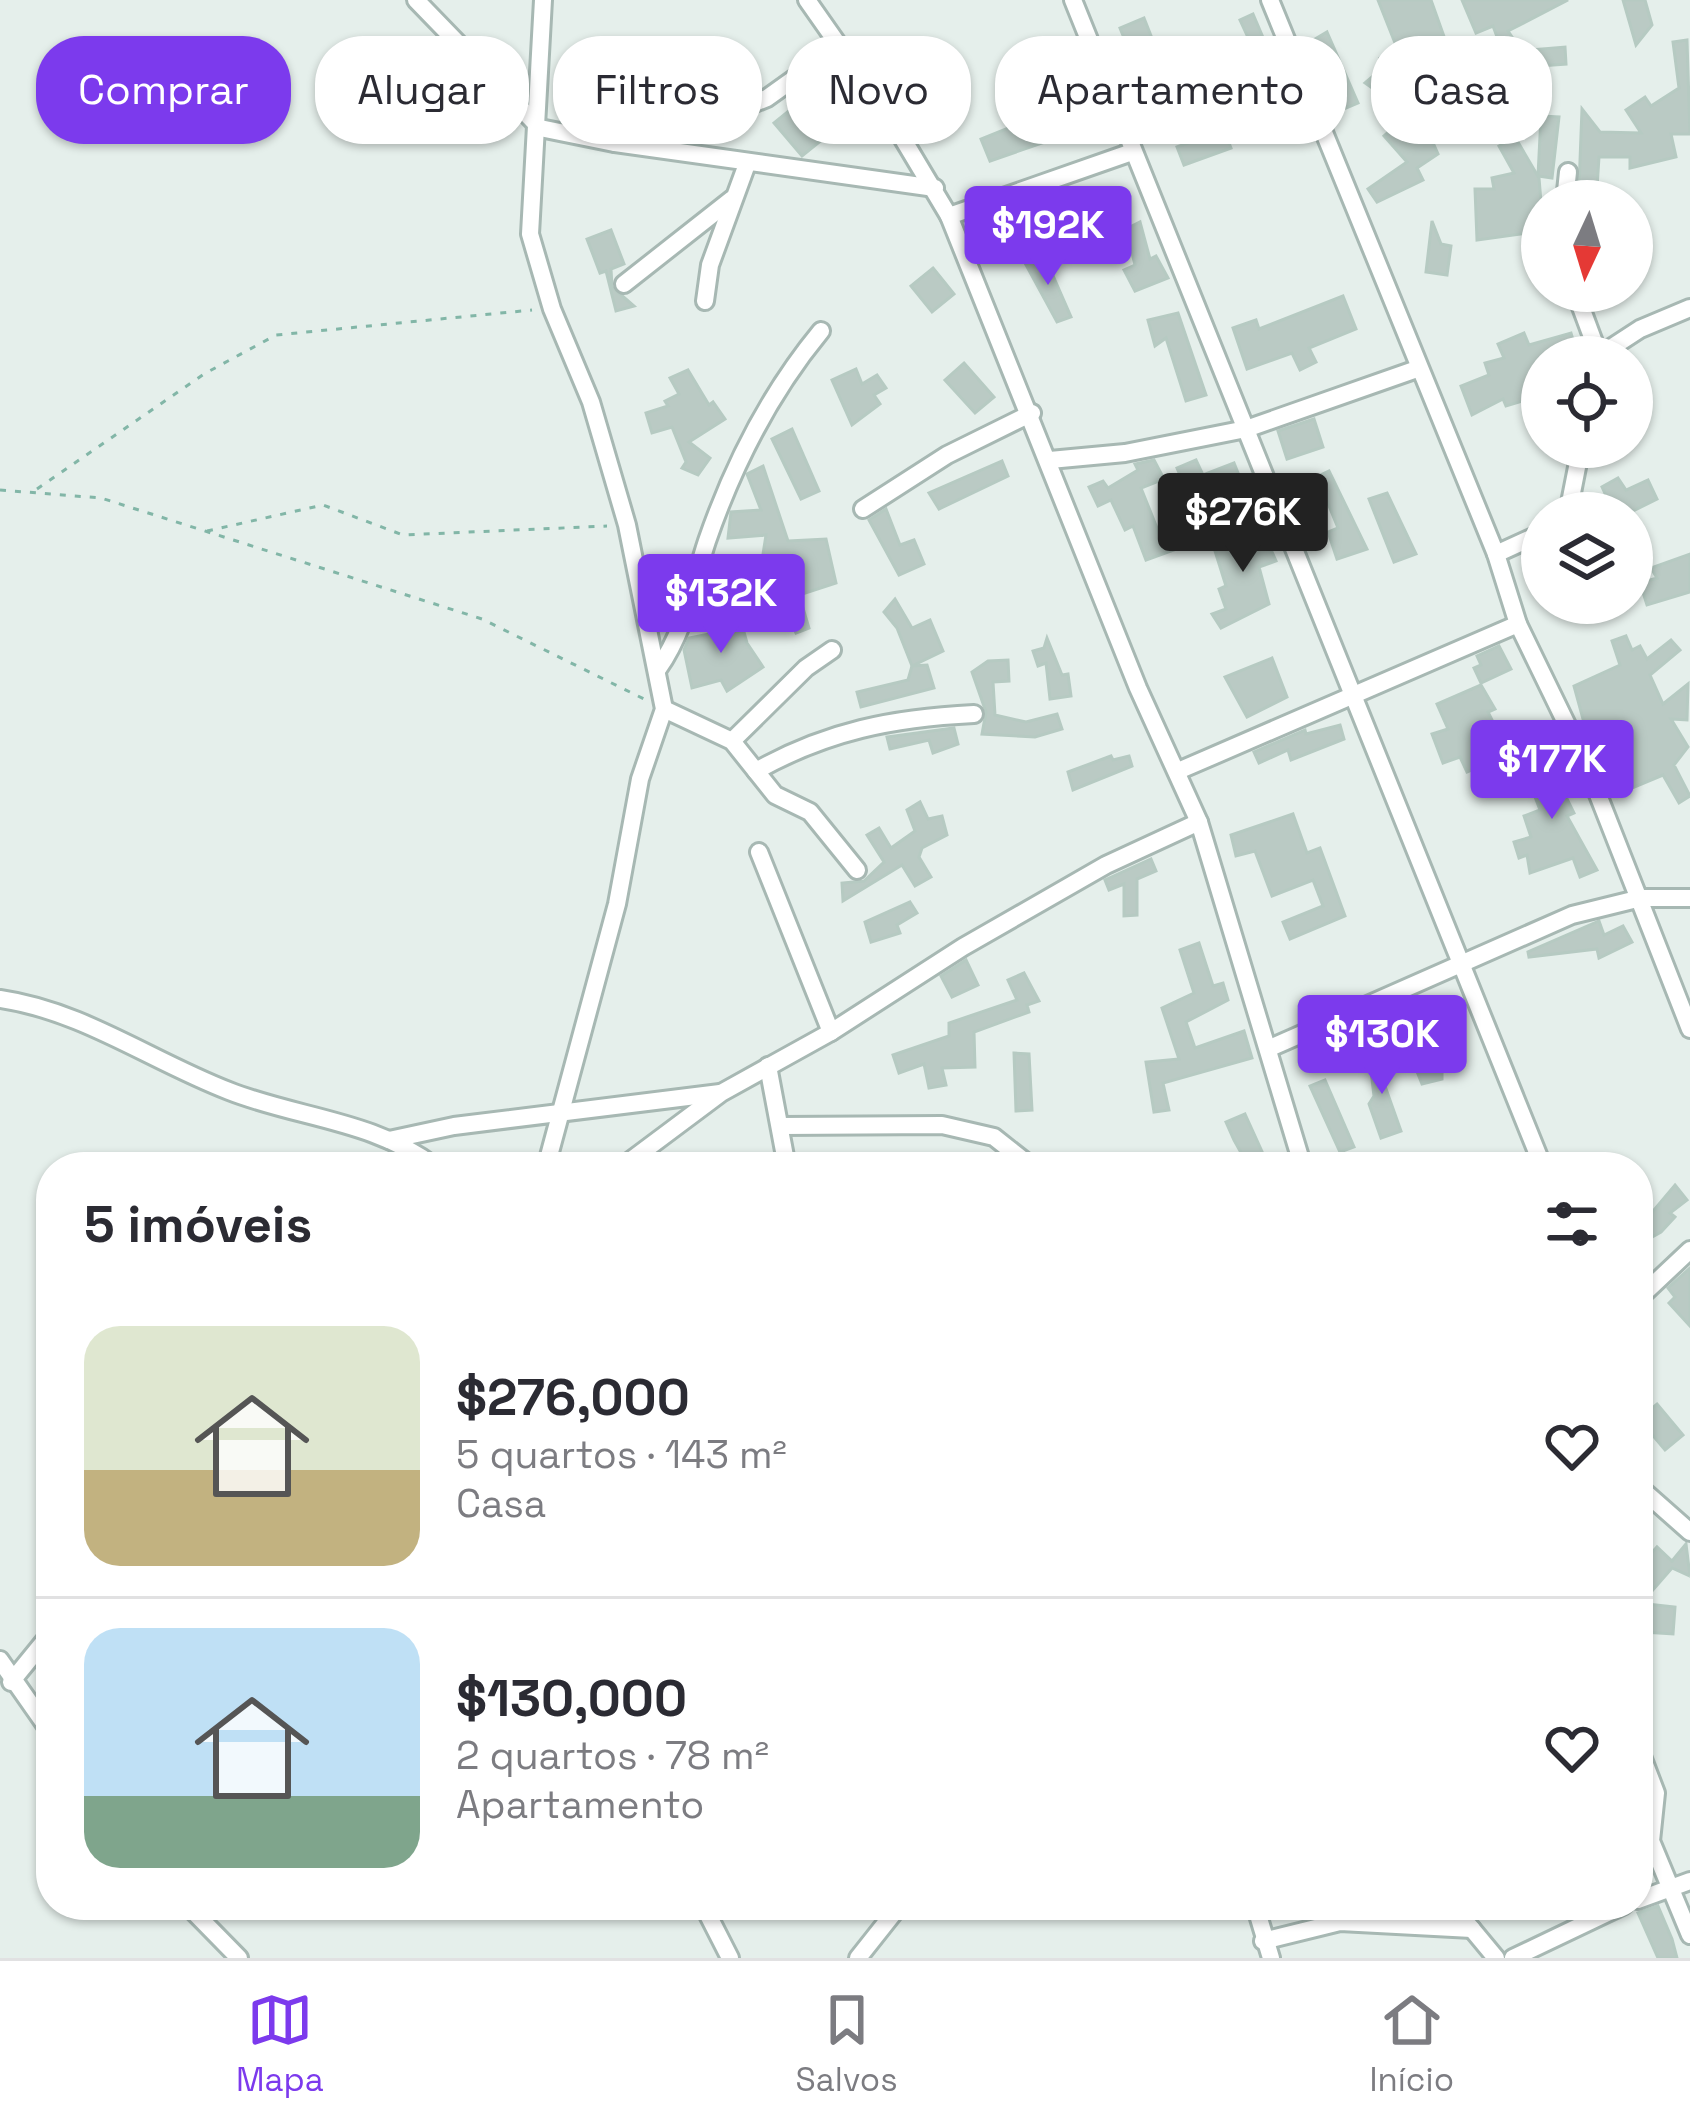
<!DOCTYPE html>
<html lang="pt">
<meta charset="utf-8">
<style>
:root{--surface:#fff;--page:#f2f2f3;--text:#2b2b33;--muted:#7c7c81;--line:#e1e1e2;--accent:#7c3aed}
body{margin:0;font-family:"Space Grotesk",sans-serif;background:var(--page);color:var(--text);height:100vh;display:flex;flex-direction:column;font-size:45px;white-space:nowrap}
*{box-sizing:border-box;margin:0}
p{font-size:39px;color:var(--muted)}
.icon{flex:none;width:66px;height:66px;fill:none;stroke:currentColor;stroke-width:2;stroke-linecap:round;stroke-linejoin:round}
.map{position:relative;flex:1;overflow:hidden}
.drawer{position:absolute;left:36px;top:1152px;width:1617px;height:768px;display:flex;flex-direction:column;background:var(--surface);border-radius:48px;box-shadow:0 3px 9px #0004}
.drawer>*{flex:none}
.banner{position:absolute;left:36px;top:36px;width:1620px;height:108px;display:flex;gap:24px}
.needle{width:78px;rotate:184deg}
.fabs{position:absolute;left:1521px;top:180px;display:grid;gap:24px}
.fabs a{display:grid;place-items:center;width:132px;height:132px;border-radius:50%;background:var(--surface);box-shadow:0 3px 9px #0004;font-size:60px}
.price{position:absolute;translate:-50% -102px;padding:0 27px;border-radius:12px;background:var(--accent);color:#fff;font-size:39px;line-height:78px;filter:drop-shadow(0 3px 6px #0008)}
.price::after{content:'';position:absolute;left:50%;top:72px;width:36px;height:27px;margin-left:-18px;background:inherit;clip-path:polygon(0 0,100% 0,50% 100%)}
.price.active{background:#222;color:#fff}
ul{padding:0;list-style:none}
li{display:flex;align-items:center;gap:36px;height:300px;padding:0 48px}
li+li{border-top:3px solid var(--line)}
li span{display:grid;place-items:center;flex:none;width:336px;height:240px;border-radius:36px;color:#555}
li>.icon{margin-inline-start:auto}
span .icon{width:144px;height:144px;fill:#fffc;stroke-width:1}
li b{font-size:51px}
h2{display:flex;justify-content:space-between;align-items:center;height:144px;padding:0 48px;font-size:51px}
.pill{padding:0 42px;border-radius:48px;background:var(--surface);box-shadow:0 3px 9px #0004;font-size:42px;line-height:108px}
.pill.active{background:var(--accent);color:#fff}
.tabs{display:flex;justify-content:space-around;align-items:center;height:168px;border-top:3px solid var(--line);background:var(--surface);font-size:33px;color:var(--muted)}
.tabs a{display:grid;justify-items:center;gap:6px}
.tabs .active{color:var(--accent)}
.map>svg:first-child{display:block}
.building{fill:#bacac4;stroke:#b6cac2;stroke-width:3}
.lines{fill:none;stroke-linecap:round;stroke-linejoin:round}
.minor-casing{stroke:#a7b8b3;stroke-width:22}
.path{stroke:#82b6a7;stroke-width:3;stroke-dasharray:6 9;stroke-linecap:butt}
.minor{stroke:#fff;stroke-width:16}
</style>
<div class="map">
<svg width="1690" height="1958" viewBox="0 0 1690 1958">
<rect width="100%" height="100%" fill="#e5efeb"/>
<g class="building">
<polygon points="1378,0 1431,0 1447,45 1392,68 1397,82 1424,74 1448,90 1426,127 1438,154 1417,168 1423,180 1377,202 1368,189 1407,162 1384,136 1409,114 1365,83 1385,66 1380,58 1397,48"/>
<polygon points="1462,0 1568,0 1508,31 1518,46 1506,52 1565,47 1566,64 1525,67 1531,87 1517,94 1527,115 1511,123 1499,97 1483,115 1468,103 1484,83 1481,59 1503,53 1493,26 1476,33"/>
<polygon points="1623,0 1645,0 1652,25 1636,45"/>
<polygon points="1253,14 1273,61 1195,106 1170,63 1200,46 1209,61 1215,56 1227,62 1251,44 1240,20"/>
<polygon points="1144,18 1155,46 1131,55 1120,28"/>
<polygon points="1327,32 1358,103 1346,108 1324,58 1316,63 1305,45"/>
<polygon points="1687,40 1690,134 1671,134 1676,157 1630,168 1630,157 1599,157 1597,188 1579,187 1582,109 1600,132 1641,133 1626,110 1645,97 1651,106 1679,88 1673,42"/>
<polygon points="1070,43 1093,105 1082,109 1087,139 1069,141 1068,134 990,161 981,139 1033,118 1034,122 1067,105 1061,90 1067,87 1053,49"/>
<polygon points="796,105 823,139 802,156 774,123"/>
<polygon points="1541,116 1559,117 1552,178 1538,176"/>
<polygon points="1224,130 1231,148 1184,165 1177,147"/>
<polygon points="1515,137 1539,178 1542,214 1535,215 1535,232 1477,240 1475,189 1494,189 1492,178 1514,173 1499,146"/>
<polygon points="1056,192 1059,207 1036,212 1041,226 1020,234 1024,252 998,260 982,218"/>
<polygon points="1432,221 1441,244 1451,246 1447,275 1426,272"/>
<polygon points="1140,222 1150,259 1156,256 1168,278 1135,291 1124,270 1135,265 1126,229"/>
<polygon points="611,230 624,264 611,269 612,287 634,306 616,311 606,271 600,273 587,239"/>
<polygon points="1044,255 1071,317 1057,322 1025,263"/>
<polygon points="933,268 954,294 932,312 911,286"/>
<polygon points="1343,296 1356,329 1309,348 1316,362 1300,370 1292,353 1247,369 1233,328 1256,320 1259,329"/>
<polygon points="1178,313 1206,395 1186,401 1166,338 1155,346 1148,320"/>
<polygon points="1524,333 1529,345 1571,333 1577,353 1542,357 1542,375 1530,379 1536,397 1506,406 1503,399 1472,415 1461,386 1489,375 1485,363 1504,358 1498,344"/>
<polygon points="964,363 994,397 975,413 945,380"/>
<polygon points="856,369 862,384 877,375 886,388 874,395 880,404 852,425 832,380"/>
<polygon points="688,370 709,405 713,402 725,419 689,442 710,458 698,475 682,468 686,462 672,427 652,433 646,413 668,406 665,401 679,394 670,378"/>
<polygon points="1314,419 1323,447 1287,459 1278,431"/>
<polygon points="792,429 819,491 801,499 772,439"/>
<polygon points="1154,460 1164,479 1141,488 1159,533 1191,517 1187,505 1192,503 1177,468 1196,460 1203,475 1234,463 1240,478 1209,490 1223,532 1146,560 1133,526 1125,530 1111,500 1098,506 1089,487 1103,481 1108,488 1138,470 1135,464"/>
<polygon points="1002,461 1008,476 939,509 929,493"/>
<polygon points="763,466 788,541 826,539 836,583 799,595 809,628 796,633 774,582 759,580 766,535 728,538 731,512 761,510 747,474"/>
<polygon points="1329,471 1367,549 1337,559 1328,532 1338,528 1327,501 1318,505 1306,482"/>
<polygon points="1618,478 1626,490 1648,480 1657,499 1629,513 1614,513 1602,487"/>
<polygon points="1387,493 1416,554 1394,562 1369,499"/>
<polygon points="886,509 900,545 914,540 924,564 899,575 869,520"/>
<polygon points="1260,525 1276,561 1259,567 1269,604 1221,628 1212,614 1226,609 1219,589 1226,586 1215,551 1228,544 1225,538"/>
<polygon points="1690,554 1690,592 1647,605 1640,583 1657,578 1651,568"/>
<polygon points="895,599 912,628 930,620 943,651 912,666 897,628 884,612"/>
<polygon points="739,614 747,643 763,667 727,691 721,680 692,688 684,650 689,638 719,632 716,620"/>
<polygon points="1626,636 1632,650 1640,646 1647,659 1671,640 1680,650 1650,675 1663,704 1688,684 1687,720 1671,719 1688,747 1674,765 1690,796 1679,803 1663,775 1620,793 1603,753 1596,755 1589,741 1574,686 1620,665 1612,641"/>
<polygon points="1047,638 1062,675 1068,674 1071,696 1050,699 1046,663 1038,666 1033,651 1044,648"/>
<polygon points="1499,646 1511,669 1481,683 1474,668 1481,665 1477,656"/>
<polygon points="1272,658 1287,697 1247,717 1225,677"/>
<polygon points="1008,660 1009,681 993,682 995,715 1026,722 1057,714 1062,729 1035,737 982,734 986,712 972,672 988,661"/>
<polygon points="927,665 934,688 861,707 857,692 908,680 912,666"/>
<polygon points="1481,685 1495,709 1488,712 1498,732 1472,744 1481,766 1467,772 1460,757 1443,763 1432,734 1448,729 1437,704"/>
<polygon points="1340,725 1344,739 1291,760 1288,750 1259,763 1254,752 1305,730 1306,734"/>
<polygon points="954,728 958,744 933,753 929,740 890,749 887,737"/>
<polygon points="1111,756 1113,760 1129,756 1132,766 1073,790 1068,772"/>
<polygon points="1551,756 1562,780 1577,775 1582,788 1565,795 1574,813 1567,816 1597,870 1580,877 1573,858 1530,873 1527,855 1519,858 1514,842 1531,837 1524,816 1540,810 1524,768"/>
<polygon points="920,802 928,819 942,816 947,835 922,848 919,857 931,877 915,886 902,865 843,901 842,883 864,881 884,862 867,835 879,828 891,848 915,831 907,810"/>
<polygon points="1293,814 1307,853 1320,848 1345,916 1290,939 1283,922 1323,906 1313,880 1272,896 1255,851 1236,856 1231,835"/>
<polygon points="1151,859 1156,871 1137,879 1137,915 1124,916 1124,884 1109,890 1105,880"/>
<polygon points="910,902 917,913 897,925 900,933 871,942 865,922"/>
<polygon points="1599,921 1604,935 1623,926 1632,942 1599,958 1597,949 1529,957 1528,952"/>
<polygon points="1199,943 1213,986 1223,983 1228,1000 1186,1022 1195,1048 1244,1031 1252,1058 1163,1083 1169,1110 1154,1112 1146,1062 1179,1059 1162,1008 1194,993 1180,950"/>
<polygon points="966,960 978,985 952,997 941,976"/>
<polygon points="1024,973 1039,1001 1027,1005 1029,1012 974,1032 975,1067 942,1068 946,1085 929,1088 924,1064 899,1073 893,1055 949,1036 949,1023 1017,1000 1008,980"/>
<polygon points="1445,1031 1455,1056 1442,1061 1442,1079 1422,1084 1408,1049"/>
<polygon points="1388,1052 1390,1070 1380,1072 1401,1131 1381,1138 1369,1104 1374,1096 1369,1054"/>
<polygon points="1014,1053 1029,1054 1032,1110 1016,1111"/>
<polygon points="1325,1080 1354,1147 1340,1152 1310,1086"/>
<polygon points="1245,1114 1269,1167 1249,1167 1234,1140 1226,1122"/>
<polygon points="1675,1185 1687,1200 1670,1213 1675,1217 1661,1232 1638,1245 1638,1229"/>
<polygon points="1690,1268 1690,1326 1669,1303 1675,1297 1668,1288"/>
<polygon points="1657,1404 1683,1435 1665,1450 1639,1419"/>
<polygon points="1686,1544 1690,1576 1672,1568 1638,1607 1638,1568 1657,1547 1672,1561"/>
<polygon points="1647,1604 1675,1607 1673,1634 1644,1632"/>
<polygon points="1658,1906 1672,1939 1677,1958 1658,1958 1638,1913"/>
</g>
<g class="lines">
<defs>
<g id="minor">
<polyline points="416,0 540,128 614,143 675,114 740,109 767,98 837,48"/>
<polyline points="543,0 530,234 552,309 591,402 627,525 664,709 640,779 617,904 546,1167"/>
<polyline points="807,0 894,124 949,216 1138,688 1199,822 1303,1167"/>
<polyline points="1073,0 1543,1167"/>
<polyline points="1270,0 1496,554 1518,624 1586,764 1690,1029"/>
<polyline points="615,143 935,188"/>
<polyline points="1565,201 1568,172"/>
<polyline points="949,216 1132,152"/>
<polyline points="624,284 732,199"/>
<polyline points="1575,291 1598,353"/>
<polyline points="705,301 710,265 747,164"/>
<polyline points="1597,357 1640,329 1690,308"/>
<polyline points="1050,460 1125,453 1246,429 1417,369"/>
<polyline points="863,509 947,455 1032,413"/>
<polyline points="1568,513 1581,447"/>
<polyline points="1496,554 1542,533"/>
<path d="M658 669C686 629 692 586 707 541 734 463 769 394 821 331"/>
<polyline points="664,709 732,741 775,795 810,812 857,870"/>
<polyline points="732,741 806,668 832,650"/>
<path d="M756 771C827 731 893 718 974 714"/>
<polyline points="1178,771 1518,624"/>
<polyline points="759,852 831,1032"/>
<path d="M0 999C83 1011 151 1061 229 1091 297 1118 374 1120 435 1167"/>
<polyline points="1270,1048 1572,915 1641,898 1690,898"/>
<polyline points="768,1066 787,1167"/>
<polyline points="781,1126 942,1125 994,1137 1032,1167"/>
<polyline points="389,1140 454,1126 720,1093"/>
<polyline points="622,1167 721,1093 831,1032 963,947 1106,865 1199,822"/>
<polyline points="1638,1299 1690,1250"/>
<polyline points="1638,1486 1690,1532"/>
<polyline points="0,1660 51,1733"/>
<polyline points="11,1682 51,1633"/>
<polyline points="1638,1746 1656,1793 1651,1841 1690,1935"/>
<polyline points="1638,1900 1690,1881"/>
<polyline points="187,1905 239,1958"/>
<polyline points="703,1905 730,1958"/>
<polyline points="1255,1905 1271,1958"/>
<polyline points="1452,1905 1496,1958"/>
<polyline points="1263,1941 1340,1922 1472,1929"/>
<polyline points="858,1958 900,1905"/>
<polyline points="1513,1958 1624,1905"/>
</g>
</defs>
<use href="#minor" class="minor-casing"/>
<g class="path">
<polyline points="37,489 204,374 276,335 532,310"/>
<polyline points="0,490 101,498 482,619 644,699"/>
<polyline points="207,531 323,505 403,535 607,526"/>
</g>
<use href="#minor" class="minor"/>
</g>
</svg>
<div class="fabs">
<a><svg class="needle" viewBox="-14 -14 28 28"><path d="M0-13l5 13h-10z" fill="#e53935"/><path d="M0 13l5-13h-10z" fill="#7c7c81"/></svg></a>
<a><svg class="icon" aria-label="locate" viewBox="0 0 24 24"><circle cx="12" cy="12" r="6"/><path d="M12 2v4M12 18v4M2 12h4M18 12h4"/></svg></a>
<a><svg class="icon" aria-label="layers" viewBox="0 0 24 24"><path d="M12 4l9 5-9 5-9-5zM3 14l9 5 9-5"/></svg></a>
</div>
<b class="price" style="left:1048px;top:288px">$192K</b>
<b class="price active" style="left:1243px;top:575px">$276K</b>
<b class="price" style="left:721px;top:656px">$132K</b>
<b class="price" style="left:1552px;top:822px">$177K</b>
<b class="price" style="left:1382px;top:1097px">$130K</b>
<div class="banner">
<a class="pill active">Comprar</a>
<a class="pill">Alugar</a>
<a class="pill">Filtros</a>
<a class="pill">Novo</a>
<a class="pill">Apartamento</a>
<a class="pill">Casa</a>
</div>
<section class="drawer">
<h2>5 imóveis<svg class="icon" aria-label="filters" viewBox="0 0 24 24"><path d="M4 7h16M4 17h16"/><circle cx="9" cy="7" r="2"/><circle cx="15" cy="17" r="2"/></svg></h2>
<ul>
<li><span style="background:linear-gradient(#dfe7d0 60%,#c2b280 0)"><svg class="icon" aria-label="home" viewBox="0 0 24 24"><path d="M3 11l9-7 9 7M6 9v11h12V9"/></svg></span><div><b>$276,000</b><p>5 quartos · 143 m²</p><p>Casa</p></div><svg class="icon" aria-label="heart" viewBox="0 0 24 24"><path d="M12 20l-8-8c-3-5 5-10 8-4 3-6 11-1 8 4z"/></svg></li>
<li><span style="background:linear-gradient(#bfe0f5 70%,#7fa58c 0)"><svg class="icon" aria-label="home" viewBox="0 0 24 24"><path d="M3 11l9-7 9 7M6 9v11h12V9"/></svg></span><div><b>$130,000</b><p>2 quartos · 78 m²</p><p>Apartamento</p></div><svg class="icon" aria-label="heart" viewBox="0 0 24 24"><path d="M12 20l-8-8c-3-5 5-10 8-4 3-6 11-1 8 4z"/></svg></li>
</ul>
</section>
</div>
<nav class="tabs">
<a class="active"><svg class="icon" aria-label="map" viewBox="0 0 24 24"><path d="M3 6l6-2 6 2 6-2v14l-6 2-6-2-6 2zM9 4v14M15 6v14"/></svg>Mapa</a>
<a><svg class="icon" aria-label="saved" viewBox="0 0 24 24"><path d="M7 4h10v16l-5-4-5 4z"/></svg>Salvos</a>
<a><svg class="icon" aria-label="home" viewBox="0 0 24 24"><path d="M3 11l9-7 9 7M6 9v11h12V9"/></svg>Início</a>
</nav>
